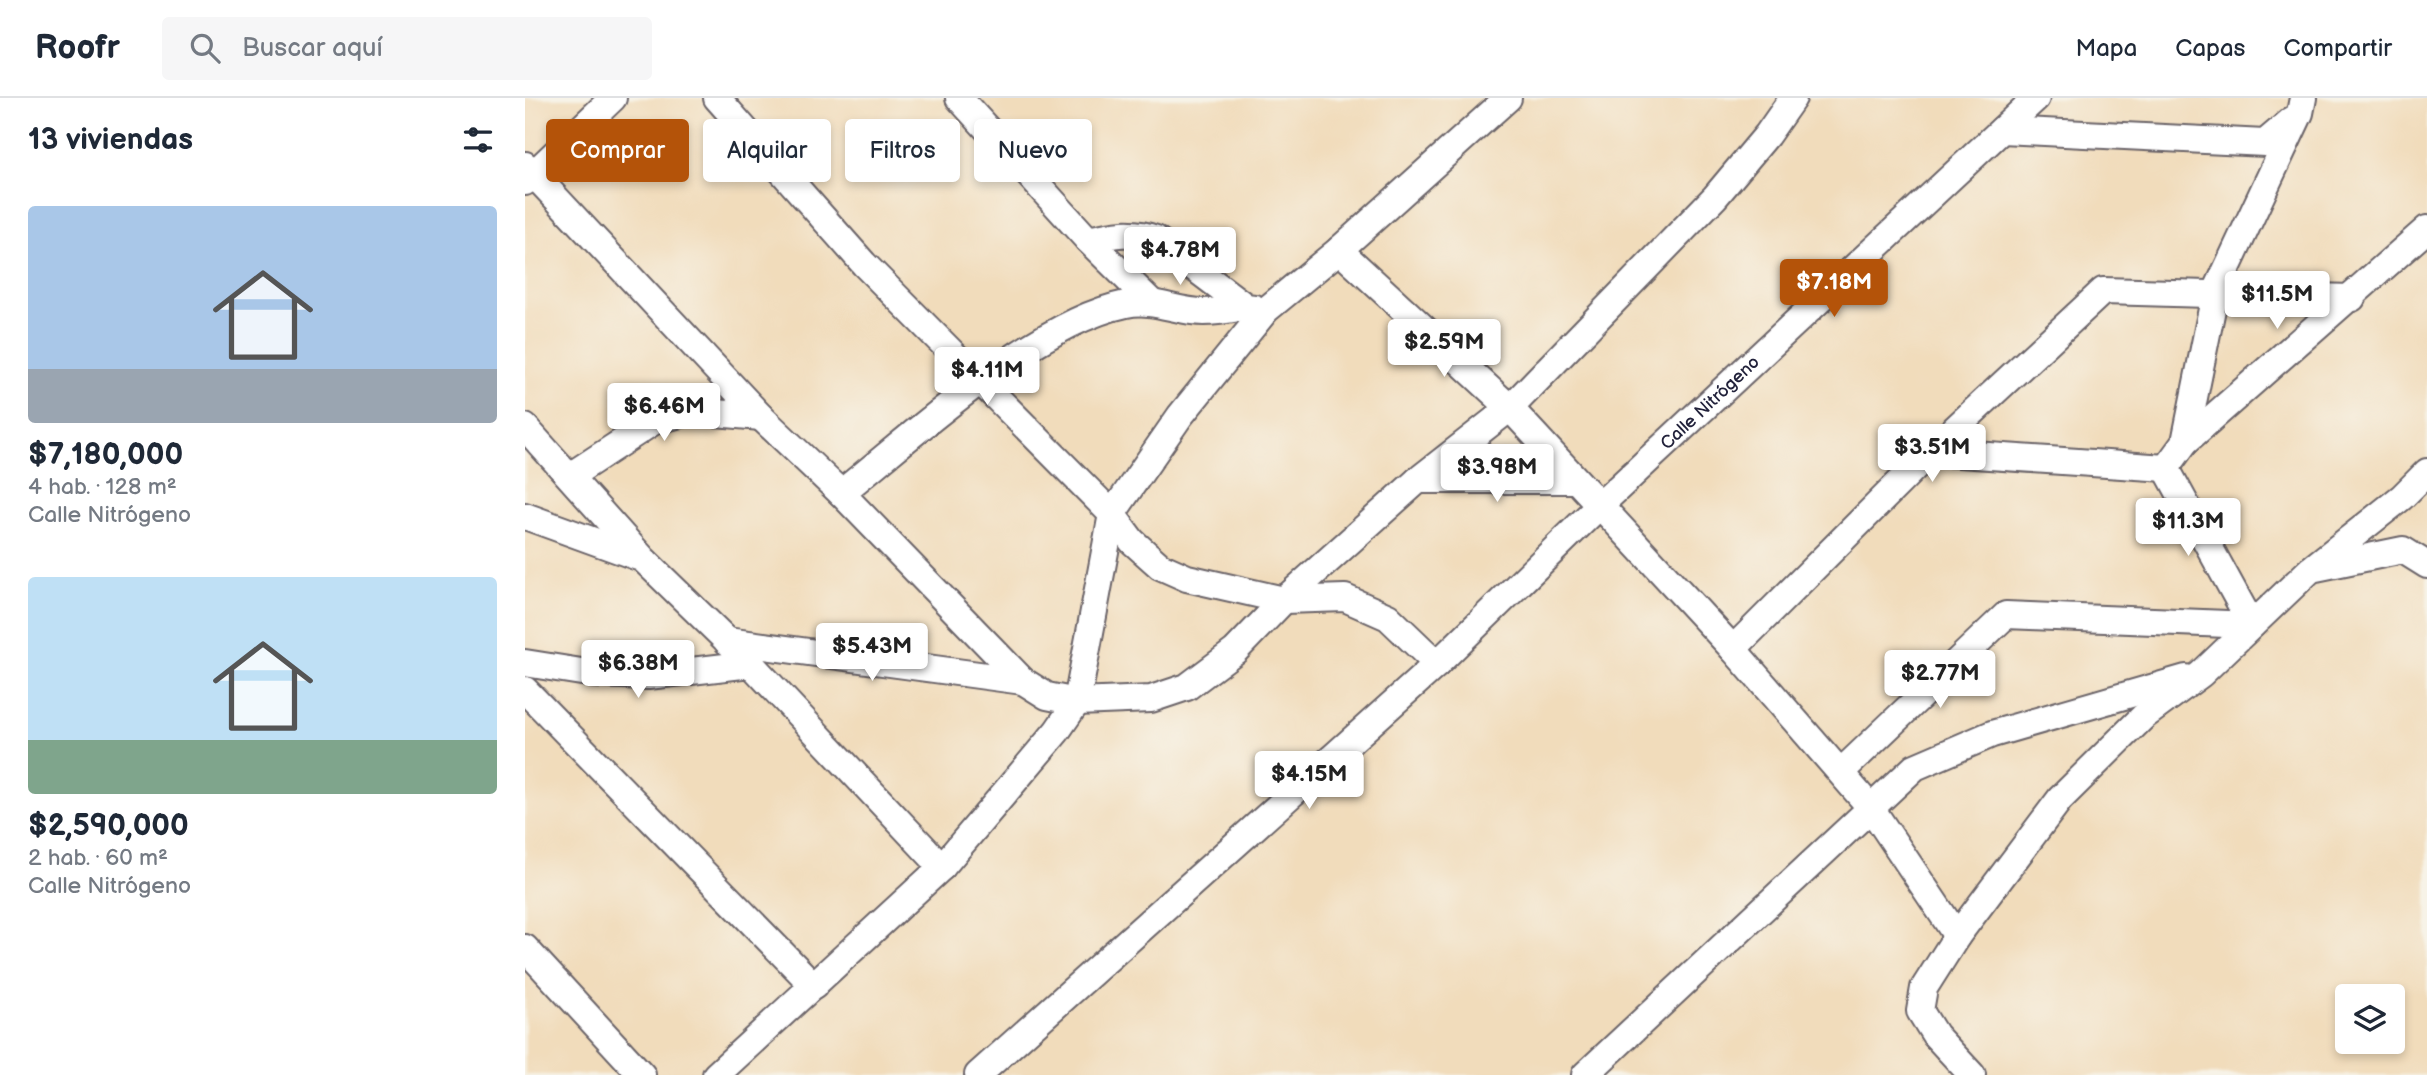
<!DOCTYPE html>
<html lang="es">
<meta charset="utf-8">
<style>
:root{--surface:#fff;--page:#f6f6f7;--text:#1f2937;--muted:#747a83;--line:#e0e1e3;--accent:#b45309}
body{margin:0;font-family:"Balsamiq Sans",sans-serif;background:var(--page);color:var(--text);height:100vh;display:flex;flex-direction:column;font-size:26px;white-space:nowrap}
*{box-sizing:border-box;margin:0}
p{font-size:23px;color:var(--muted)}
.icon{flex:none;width:38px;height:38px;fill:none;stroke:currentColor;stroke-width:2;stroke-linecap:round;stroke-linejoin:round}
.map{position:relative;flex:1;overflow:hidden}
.details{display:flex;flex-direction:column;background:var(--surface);width:525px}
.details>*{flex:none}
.top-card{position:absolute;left:21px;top:21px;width:665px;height:63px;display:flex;gap:14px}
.fabs{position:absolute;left:1810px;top:886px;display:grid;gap:14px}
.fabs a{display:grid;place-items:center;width:70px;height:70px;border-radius:7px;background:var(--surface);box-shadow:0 4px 10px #0003;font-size:35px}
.price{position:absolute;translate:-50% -60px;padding:0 16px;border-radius:7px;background:#fff;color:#222;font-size:23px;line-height:46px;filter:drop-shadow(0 2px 4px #0008)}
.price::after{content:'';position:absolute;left:50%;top:42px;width:21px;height:16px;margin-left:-10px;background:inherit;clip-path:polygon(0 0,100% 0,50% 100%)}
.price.current{background:var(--accent);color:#fff}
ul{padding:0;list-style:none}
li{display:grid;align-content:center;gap:14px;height:371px;padding:0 28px}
li span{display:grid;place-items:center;height:217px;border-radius:7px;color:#555}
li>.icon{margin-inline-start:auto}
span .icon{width:126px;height:126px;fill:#fffc;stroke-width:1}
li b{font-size:30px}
h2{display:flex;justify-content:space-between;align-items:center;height:84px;padding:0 28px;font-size:30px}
.pill{padding:0 24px;border-radius:7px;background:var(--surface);box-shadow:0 4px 10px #0003;font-size:24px;line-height:63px}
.pill.current{background:var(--accent);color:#fff}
header{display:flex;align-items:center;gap:42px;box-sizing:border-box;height:98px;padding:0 35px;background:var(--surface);border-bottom:2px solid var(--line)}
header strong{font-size:33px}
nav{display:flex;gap:38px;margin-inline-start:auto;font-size:24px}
.search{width:490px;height:63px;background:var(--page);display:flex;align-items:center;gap:18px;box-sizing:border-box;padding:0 24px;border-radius:7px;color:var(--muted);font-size:26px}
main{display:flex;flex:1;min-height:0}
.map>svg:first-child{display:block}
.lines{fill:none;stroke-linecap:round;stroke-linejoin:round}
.minor-casing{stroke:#6a6368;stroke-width:30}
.minor{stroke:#fff;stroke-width:26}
.labels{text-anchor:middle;stroke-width:5;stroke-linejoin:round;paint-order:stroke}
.street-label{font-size:18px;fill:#22223b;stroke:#f7f3e8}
</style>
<header>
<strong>Roofr</strong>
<div class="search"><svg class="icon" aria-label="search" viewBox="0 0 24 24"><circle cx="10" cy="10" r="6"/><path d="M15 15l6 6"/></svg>Buscar aquí</div>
<nav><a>Mapa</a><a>Capas</a><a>Compartir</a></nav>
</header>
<main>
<section class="details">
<h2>13 viviendas<svg class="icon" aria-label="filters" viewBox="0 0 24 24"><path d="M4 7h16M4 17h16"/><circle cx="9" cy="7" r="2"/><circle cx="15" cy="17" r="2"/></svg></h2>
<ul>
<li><span style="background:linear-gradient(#a9c7e8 75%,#9aa5b1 0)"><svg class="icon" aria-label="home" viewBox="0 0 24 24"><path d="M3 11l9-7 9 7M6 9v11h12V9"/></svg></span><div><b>$7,180,000</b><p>4 hab. · 128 m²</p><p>Calle Nitrógeno</p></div></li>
<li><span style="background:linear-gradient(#bfe0f5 75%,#7fa58c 0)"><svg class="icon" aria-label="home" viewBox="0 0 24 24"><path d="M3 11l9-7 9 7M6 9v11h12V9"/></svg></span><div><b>$2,590,000</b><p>2 hab. · 60 m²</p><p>Calle Nitrógeno</p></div></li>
</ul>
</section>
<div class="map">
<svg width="1902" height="977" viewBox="0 0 1902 977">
<rect width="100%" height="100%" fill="#f7f3e8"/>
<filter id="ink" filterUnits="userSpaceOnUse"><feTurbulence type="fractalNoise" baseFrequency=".0143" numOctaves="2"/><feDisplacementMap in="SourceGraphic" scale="14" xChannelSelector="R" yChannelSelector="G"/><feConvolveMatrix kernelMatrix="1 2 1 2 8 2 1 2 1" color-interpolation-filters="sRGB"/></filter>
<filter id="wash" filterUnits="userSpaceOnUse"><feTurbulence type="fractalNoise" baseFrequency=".00686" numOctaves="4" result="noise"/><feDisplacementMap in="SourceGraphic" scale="28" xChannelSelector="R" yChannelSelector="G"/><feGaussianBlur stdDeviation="1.57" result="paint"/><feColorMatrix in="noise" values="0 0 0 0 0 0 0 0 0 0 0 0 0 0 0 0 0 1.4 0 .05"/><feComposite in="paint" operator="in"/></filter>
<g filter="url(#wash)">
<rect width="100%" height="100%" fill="#f1dcbb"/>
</g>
<g filter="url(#ink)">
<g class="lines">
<defs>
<g id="minor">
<polyline points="192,0 339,166 587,416 607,443 635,468 662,480 759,502 820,500 863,519 912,566"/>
<polyline points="434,0 563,142 625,203"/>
<polyline points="1477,32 1740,45 1767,22"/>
<polyline points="0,67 236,319 316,395 498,583 522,598 552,604 626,601 662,589 710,553 759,502 893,382 985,310 1190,99 1242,37 1268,0"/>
<polyline points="0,84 88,0"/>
<path d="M563 142C588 136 607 132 631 141L721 209 729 210"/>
<polyline points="814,152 985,310 1208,551 1346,710 1432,838"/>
<polyline points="0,329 118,461 226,566 417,769"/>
<polyline points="1660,344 1690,196 1775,15 1778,0"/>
<polyline points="1405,354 1641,370"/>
<polyline points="1641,370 1660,344 1902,131"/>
<polyline points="1641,370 1727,527"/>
<polyline points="45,378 129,323 167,313 236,319"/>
<polyline points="893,382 1051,382"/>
<path d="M316 395C391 335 509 225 601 206 629 200 651 214 679 214 693 214 708 211 721 209"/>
<polyline points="0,418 113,459"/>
<polyline points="1790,468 1877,399 1902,374"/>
<polyline points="202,543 498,583"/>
<polyline points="1208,551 1405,354 1578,193 1827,200"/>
<polyline points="0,565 69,576 123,578 226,566"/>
<polyline points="0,592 289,888"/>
<polyline points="1317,673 1481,517 1727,527"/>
<polyline points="0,850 117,977"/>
<polyline points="191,977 417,769 532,633 552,604 587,416 655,318 741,212 814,152 983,0"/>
<path id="s1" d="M453 977 912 566 1075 407 1511 0"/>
<polyline points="1060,977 1390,669 1467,636 1661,580"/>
<polyline points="1447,977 1410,937 1395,913 1399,890 1432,838 1535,701 1618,619 1676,576 1786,471 1878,452 1902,467"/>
</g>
</defs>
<use href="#minor" class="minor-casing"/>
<use href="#minor" class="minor"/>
</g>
</g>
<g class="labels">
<g class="street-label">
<text dy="6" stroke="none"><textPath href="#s1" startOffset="994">Calle Nitrógeno</textPath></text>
</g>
</g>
</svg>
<div class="fabs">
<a><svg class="icon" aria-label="layers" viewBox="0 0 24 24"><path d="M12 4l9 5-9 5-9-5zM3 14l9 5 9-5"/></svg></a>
</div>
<b class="price" style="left:655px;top:189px">$4.78M</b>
<b class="price current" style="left:1309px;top:221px">$7.18M</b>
<b class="price" style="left:1752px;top:233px">$11.5M</b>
<b class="price" style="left:919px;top:281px">$2.59M</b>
<b class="price" style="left:462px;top:309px">$4.11M</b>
<b class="price" style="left:139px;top:345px">$6.46M</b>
<b class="price" style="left:1407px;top:386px">$3.51M</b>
<b class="price" style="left:972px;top:406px">$3.98M</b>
<b class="price" style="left:1663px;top:460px">$11.3M</b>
<b class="price" style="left:347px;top:585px">$5.43M</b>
<b class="price" style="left:113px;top:602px">$6.38M</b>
<b class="price" style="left:1415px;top:612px">$2.77M</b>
<b class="price" style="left:784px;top:713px">$4.15M</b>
<div class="top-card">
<a class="pill current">Comprar</a>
<a class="pill">Alquilar</a>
<a class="pill">Filtros</a>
<a class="pill">Nuevo</a>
</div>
</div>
</main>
